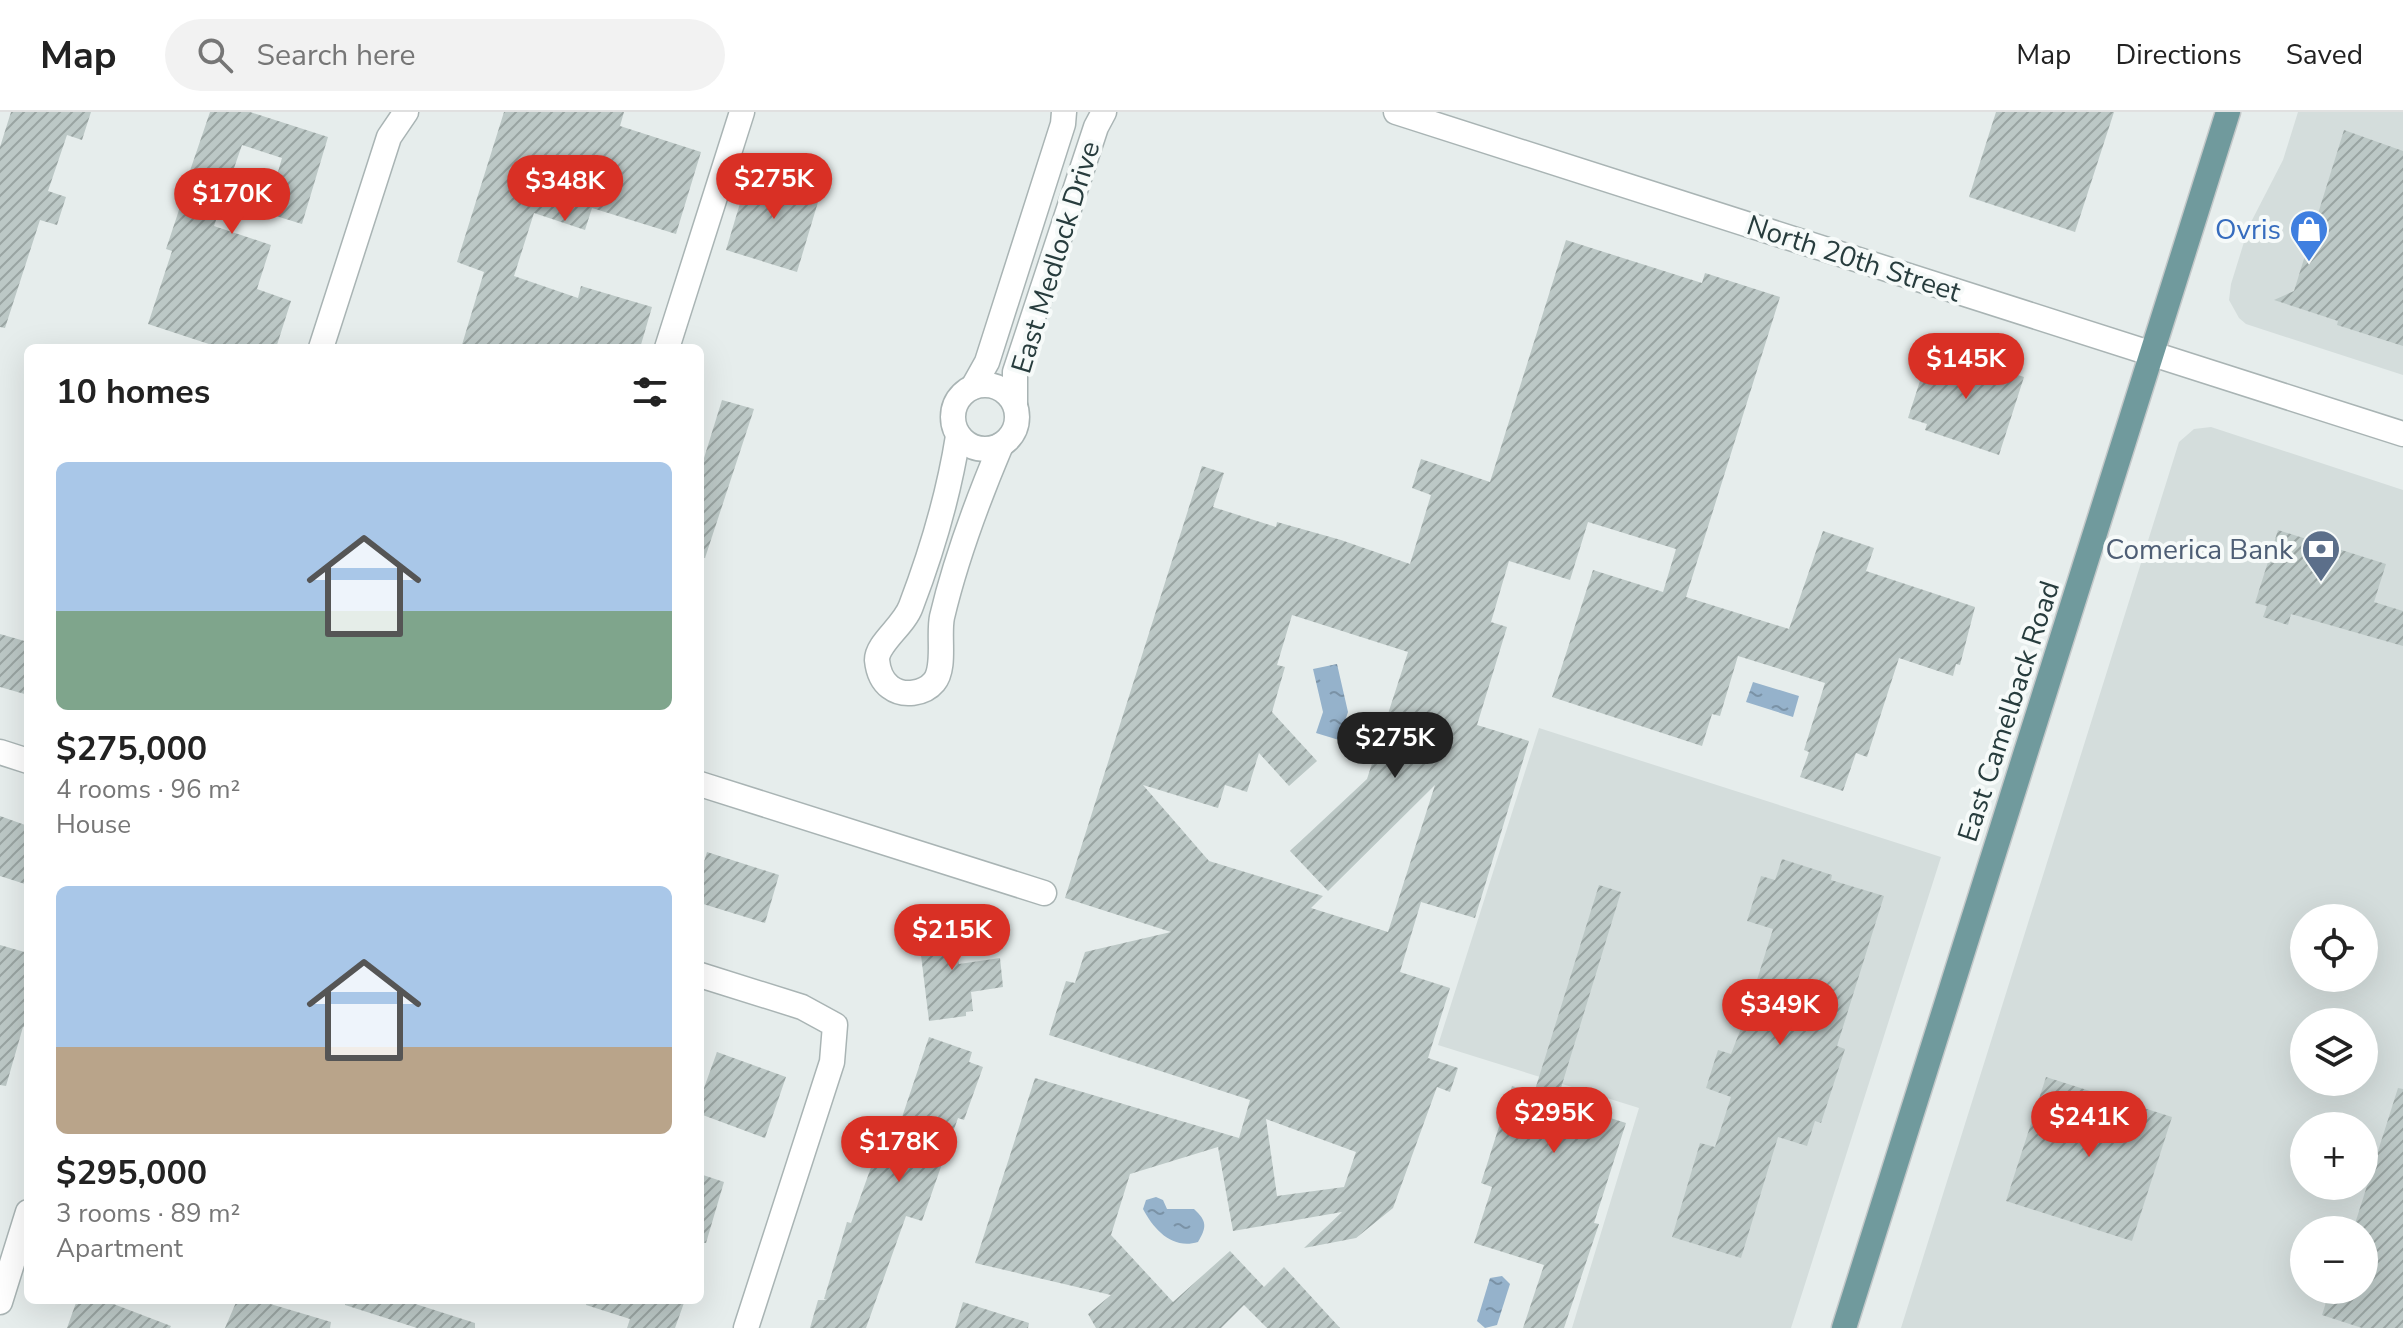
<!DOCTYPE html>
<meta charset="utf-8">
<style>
:root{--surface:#fff;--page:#f2f2f2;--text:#222;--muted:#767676;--line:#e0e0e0;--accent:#d93025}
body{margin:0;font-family:"Nunito Sans",sans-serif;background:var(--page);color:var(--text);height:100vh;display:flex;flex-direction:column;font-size:30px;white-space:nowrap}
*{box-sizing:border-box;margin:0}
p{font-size:26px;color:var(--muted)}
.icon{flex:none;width:44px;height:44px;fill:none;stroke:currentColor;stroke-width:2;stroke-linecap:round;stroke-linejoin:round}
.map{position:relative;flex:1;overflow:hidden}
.sheet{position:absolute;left:24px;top:232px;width:680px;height:960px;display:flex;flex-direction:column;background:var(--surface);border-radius:12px;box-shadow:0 8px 32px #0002}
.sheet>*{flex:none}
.controls{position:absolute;left:2290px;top:792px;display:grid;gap:16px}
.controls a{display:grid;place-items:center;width:88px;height:88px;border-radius:50%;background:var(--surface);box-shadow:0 8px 32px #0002;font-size:40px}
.price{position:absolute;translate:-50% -68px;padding:0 18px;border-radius:28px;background:var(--accent);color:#fff;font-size:26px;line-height:52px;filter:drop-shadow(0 2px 4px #0008)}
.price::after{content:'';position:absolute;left:50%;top:48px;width:24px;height:18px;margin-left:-12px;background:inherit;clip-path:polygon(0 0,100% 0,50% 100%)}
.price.selected{background:#222;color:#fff}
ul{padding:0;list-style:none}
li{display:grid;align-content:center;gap:16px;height:424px;padding:0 32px}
li span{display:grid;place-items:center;height:248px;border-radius:12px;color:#555}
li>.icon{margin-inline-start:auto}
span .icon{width:144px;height:144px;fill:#fffc;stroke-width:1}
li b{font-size:34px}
h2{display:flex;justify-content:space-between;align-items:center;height:96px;padding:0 32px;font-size:34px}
header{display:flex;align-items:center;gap:48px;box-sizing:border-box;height:112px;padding:0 40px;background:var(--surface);border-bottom:2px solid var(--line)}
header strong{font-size:38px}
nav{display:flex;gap:44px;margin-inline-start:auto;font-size:28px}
.search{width:560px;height:72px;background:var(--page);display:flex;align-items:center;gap:20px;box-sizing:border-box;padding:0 28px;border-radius:44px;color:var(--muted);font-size:30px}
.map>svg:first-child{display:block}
.built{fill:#d4dddc;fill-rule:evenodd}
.water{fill:url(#water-ripples)}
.building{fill:url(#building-hatch);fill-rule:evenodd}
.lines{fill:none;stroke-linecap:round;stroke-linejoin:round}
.minor-casing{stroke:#a9b4b4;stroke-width:27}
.tertiary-casing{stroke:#a9b4b4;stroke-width:27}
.primary-casing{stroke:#c3c8c9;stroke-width:27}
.minor{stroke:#fff;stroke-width:24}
.tertiary{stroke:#fff;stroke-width:24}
.primary{stroke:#709a9d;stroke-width:24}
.labels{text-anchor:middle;stroke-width:8;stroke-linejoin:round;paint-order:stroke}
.shop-label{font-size:28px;fill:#366cbe;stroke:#f6faf9;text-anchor:end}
.street-label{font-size:28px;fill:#273c3d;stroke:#f6faf9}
.service-label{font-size:28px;fill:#4e5e75;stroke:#f6faf9;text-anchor:end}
</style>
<header>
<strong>Map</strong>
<div class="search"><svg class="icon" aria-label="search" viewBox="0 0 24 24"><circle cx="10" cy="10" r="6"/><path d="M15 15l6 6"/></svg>Search here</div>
<nav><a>Map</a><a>Directions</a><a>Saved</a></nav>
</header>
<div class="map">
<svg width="2403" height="1216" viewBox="0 0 2403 1216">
<defs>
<pattern id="water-ripples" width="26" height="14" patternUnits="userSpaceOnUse" patternTransform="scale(2)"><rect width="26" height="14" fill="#95b2cb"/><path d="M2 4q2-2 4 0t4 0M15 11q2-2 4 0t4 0" fill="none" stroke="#7a92a6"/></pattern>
<pattern id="building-hatch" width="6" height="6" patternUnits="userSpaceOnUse" patternTransform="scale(2)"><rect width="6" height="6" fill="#bcc8c6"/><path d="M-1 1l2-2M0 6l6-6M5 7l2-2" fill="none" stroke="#99a4a2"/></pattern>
</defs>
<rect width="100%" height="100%" fill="#e6edec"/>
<g class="built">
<polygon points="2298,0 2403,0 2403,263 2246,212 2239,206 2229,188 2231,172 2249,114 2283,48"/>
<path d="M2211 315 2403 378V1216H1901L2179 330 2194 317ZM2304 806H2364V866H2304ZM2304 910H2364V970H2304ZM2304 1014H2364V1074H2304ZM2304 1118H2364V1178H2304Z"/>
<polygon points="1539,616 1941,745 1791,1216 1572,1216 1639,996 1438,933"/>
</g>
<g class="water">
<polygon points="1337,552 1348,600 1339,628 1316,621 1323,600 1313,557"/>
<polygon points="1753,570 1799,584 1793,605 1746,590"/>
<path d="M1156 1085 1163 1088 1167 1097H1194C1207 1109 1207 1115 1198 1130 1173 1138 1154 1118 1143 1097L1146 1088Z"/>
<polygon points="1502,1164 1510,1172 1497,1213 1485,1216 1477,1209 1490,1166"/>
</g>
<g class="building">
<polygon points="11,0 91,0 82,28 67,23 48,79 66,85 57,113 40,108 5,216 0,215 0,35"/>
<polygon points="210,0 250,0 328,25 302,112 266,101 282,46 242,33 214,114 271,133 257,177 291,189 276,236 221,236 148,212 172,139 166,137 180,95 178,94"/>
<polygon points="504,0 624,0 620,14 701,40 676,122 592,96 585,118 534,101 514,164 578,186 581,174 652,195 640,236 461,236 484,160 457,150"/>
<polygon points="1996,0 2114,0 2075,120 1969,85"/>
<polygon points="2344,18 2403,39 2403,234 2337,213 2338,209 2274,188 2294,179"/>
<polygon points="750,58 821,80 797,160 726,138"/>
<path d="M1566 128 1702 171 1705 161 1780 185 1686 485 1789 517 1823 419 1874 436 1866 459 1975 495 1960 553 1956 552 1953 564 1899 546 1867 645 1856 641 1843 679 1800 665 1809 640 1804 638 1825 571 1738 544 1720 604 1712 602 1702 634 1552 585 1593 458 1663 480 1676 437 1588 410 1570 468 1509 449 1491 510 1507 515 1477 613 1529 629 1475 806 1421 790 1400 860 1450 876 1428 946 1458 956 1450 980 1437 975 1393 1096 1356 1126 1304 1136 1342 1100 1233 1119 1218 1035 1130 1062 1111 1123 1173 1190 1230 1139 1264 1175 1284 1155 1340 1216H1267L1244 1193 1221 1216H1096L1088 1202 1111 1183 975 1151 1035 966 1239 1026 1250 988 1049 923 1066 869 1075 871 1085 840 1171 820 1065 786 1202 354 1224 361 1213 395 1276 415 1277 410 1341 428 1410 452 1431 383 1412 376 1421 347 1490 370ZM1292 503 1408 540 1367 667 1290 739 1328 779 1435 673 1388 820 1311 796 1323 784 1209 749 1143 673 1218 696 1225 673 1247 680 1259 641 1289 674 1317 649 1272 600 1285 555 1277 553ZM1266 1007 1356 1040 1344 1075 1277 1084Z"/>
<polygon points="1929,241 1949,248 1951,241 2024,265 1999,343 1925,318 1927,312 1908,306"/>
<polygon points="722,288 754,297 705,446 700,445 700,359"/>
<polygon points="2278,418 2386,452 2374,490 2403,499 2403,534 2291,502 2288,513 2263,505 2267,494 2255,491"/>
<polygon points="0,522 28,530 28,583 0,575"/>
<polygon points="0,704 28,714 28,773 0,764"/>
<polygon points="707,740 779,763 765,811 700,791 700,763"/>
<polygon points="1782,747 1832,763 1831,768 1884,784 1837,934 1845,937 1821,1011 1815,1009 1807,1034 1778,1025 1741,1146 1672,1125 1700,1031 1715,1035 1731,985 1706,976 1718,938 1731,942 1745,906 1773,817 1747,809 1761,764 1775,768"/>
<polygon points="1599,773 1621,780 1557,989 1626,1011 1594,1111 1599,1112 1564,1216 1523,1216 1544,1153 1474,1131 1492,1075 1481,1071 1512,974 1534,981"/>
<polygon points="953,806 959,852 1000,846 1003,875 971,880 973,899 966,900 966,904 929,909 917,810"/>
<polygon points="0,833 28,841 28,916 23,915 6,974 0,973"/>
<polygon points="929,925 972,940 969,950 983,955 964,1008 958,1006 922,1109 906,1104 866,1216 810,1216 818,1188 827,1188 824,1187 847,1110 851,1111 883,1022 895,1026"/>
<polygon points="717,940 786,965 765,1026 700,1002 700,987"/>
<polygon points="2046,965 2172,1005 2132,1129 2006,1089"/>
<polygon points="2398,976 2403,977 2403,1216 2362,1216 2322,1203 2330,1178 2364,1178 2364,1118 2353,1118"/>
<polygon points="700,1062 724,1070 706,1131 700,1130"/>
<polygon points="77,1188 103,1188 171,1214 170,1216 67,1216"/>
<polygon points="237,1188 257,1188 331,1210 330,1216 225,1216"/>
<polygon points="345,1188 403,1188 475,1211 475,1216 417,1216 345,1193"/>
<polygon points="587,1188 685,1188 675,1216 627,1216 630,1207 586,1193"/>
<polygon points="963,1190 1029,1211 1028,1216 955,1216"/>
</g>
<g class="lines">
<defs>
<g id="minor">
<polyline points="321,236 389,25 406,0"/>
<polyline points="667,236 742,0"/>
<circle cx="985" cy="305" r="32"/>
<polyline points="973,275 987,250 1063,12 1064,0"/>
<polyline points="1015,292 1015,260 1096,15 1104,0"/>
<path d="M958 324C949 381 932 439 911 494 904 514 877 531 877 548 878 558 882 569 890 575 903 585 924 582 934 570 946 556 938 524 942 505 955 450 979 385 1001 333"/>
<polyline points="0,640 28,649"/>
<polyline points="700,672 1044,781"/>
<polyline points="700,863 802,895 835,913 832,950 746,1216"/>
<polyline points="0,1190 28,1100"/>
</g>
<polyline id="tertiary" points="1396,0 2403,322"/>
<polyline id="primary" points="1844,1216 2228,0"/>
</defs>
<use href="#minor" class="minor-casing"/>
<use href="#tertiary" class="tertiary-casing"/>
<use href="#primary" class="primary-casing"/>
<use href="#minor" class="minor"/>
<use href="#tertiary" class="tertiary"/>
<use href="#primary" class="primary"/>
</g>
<defs>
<symbol id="shop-pin" viewBox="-11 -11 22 30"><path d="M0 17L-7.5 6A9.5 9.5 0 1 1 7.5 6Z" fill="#3f7fe0" stroke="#f6faf9"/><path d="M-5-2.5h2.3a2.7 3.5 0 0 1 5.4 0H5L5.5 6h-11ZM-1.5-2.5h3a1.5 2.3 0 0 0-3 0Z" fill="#fff"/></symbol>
<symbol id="bank-pin" viewBox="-11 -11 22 30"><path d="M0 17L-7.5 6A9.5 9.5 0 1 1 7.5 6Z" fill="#5c6f8a" stroke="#f6faf9"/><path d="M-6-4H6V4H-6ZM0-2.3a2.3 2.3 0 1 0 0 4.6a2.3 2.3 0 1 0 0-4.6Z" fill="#fff"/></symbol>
</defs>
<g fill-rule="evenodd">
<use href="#shop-pin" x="2287" y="95" width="44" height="60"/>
<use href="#bank-pin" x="2299" y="415" width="44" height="60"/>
</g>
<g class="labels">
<g class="shop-label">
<text x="2281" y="127">Ovris</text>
</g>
<g class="street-label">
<text transform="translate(1055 145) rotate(-73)" y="10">East Medlock Drive</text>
<text transform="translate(1854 146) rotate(18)" y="10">North 20th Street</text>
<text transform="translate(2008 599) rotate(-72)" y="10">East Camelback Road</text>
</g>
<g class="service-label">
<text x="2293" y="447">Comerica Bank</text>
</g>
</g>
</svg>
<div class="controls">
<a><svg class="icon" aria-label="locate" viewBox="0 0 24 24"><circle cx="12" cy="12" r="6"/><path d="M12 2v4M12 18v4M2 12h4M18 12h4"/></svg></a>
<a><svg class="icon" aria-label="layers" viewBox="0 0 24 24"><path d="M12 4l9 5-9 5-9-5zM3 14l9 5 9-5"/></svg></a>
<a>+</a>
<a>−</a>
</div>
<b class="price" style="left:774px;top:109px">$275K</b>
<b class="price" style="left:565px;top:111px">$348K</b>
<b class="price" style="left:232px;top:124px">$170K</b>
<b class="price" style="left:1966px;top:289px">$145K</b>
<b class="price selected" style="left:1395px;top:668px">$275K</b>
<b class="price" style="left:952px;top:860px">$215K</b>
<b class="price" style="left:1780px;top:935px">$349K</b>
<b class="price" style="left:1554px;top:1043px">$295K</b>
<b class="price" style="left:2089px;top:1047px">$241K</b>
<b class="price" style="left:899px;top:1072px">$178K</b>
<section class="sheet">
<h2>10 homes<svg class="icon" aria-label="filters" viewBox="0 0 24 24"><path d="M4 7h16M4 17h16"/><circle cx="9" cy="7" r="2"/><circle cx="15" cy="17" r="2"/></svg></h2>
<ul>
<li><span style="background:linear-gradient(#a9c7e8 60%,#7fa58c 0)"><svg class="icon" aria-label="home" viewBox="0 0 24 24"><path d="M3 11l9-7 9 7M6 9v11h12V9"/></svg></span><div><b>$275,000</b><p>4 rooms · 96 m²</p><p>House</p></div></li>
<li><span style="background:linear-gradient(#a9c7e8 65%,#b9a48a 0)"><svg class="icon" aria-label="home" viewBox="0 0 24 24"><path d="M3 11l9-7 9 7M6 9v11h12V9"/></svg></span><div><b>$295,000</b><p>3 rooms · 89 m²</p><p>Apartment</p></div></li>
</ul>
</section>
</div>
